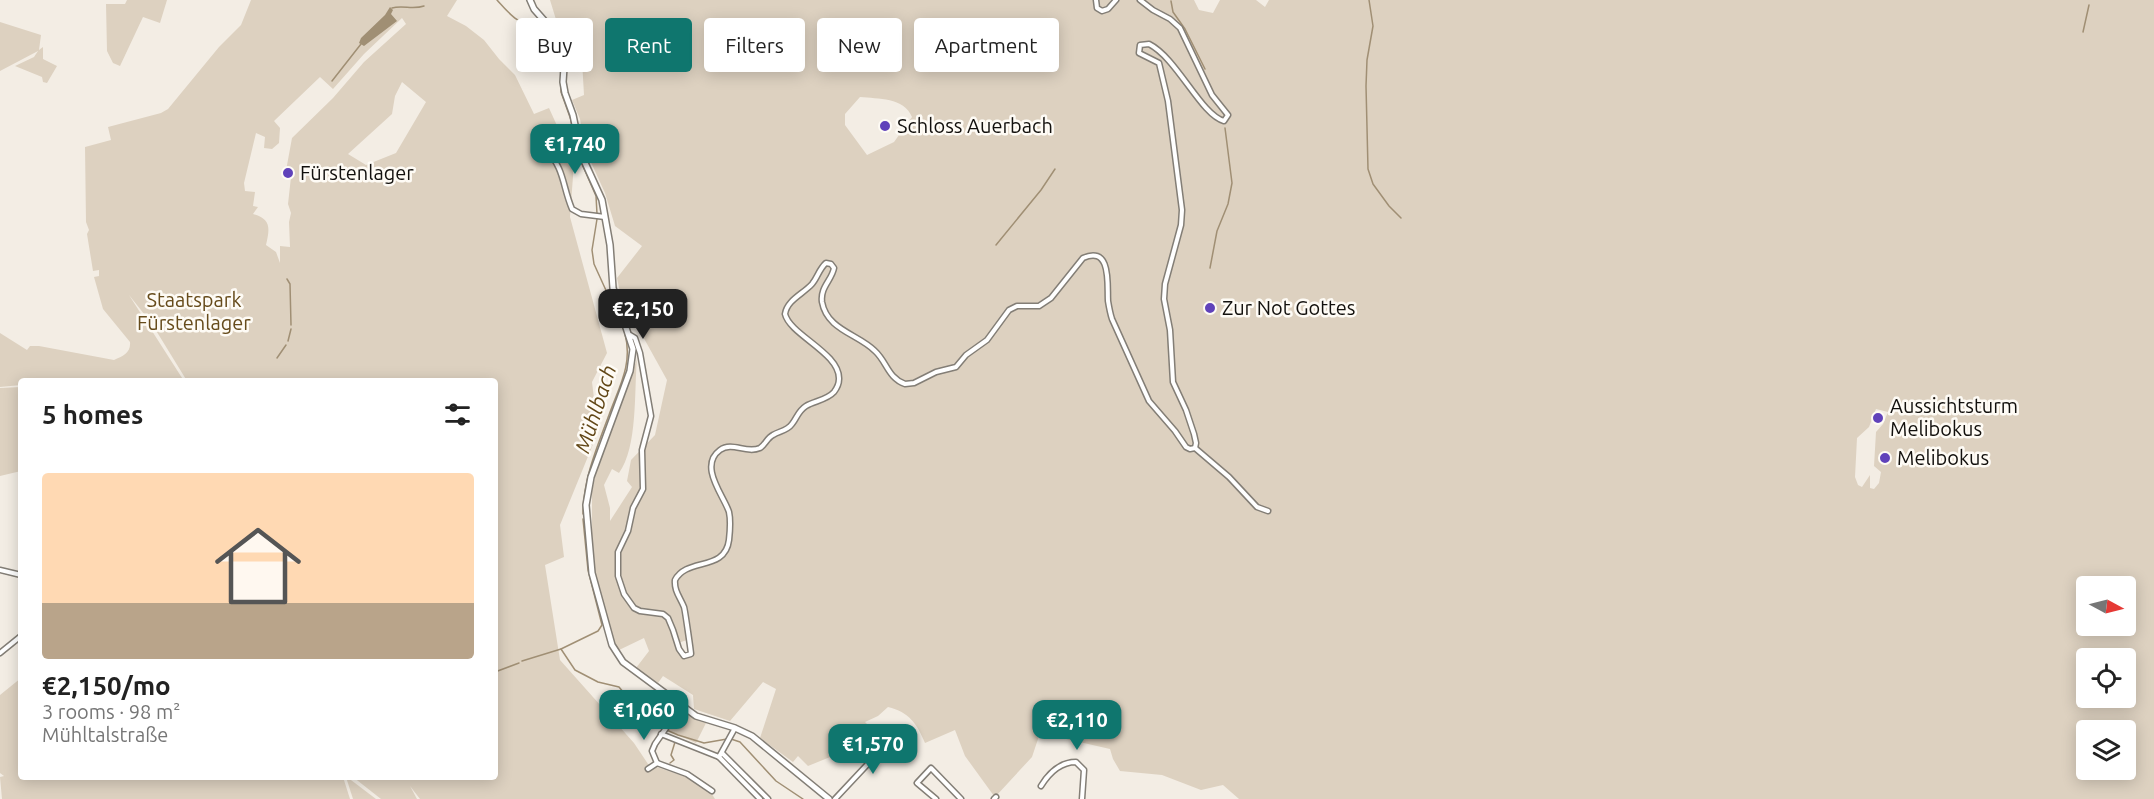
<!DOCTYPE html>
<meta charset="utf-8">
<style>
:root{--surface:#fff;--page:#f6f6f6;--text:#222;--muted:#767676;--accent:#0f766e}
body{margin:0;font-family:Ubuntu,sans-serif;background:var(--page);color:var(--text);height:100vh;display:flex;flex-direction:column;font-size:22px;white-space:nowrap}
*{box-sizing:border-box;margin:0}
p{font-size:20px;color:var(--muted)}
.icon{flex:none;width:33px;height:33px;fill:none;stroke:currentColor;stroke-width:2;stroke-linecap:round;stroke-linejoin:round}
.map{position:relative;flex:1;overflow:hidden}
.details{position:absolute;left:18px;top:378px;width:480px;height:402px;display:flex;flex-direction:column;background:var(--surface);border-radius:6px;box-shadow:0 3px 15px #0003}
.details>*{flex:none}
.banner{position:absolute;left:516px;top:18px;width:570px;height:54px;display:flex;gap:12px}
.needle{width:39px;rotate:97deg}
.fabs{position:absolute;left:2076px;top:576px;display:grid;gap:12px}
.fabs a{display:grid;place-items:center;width:60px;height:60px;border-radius:6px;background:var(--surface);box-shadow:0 3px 15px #0003;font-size:30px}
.price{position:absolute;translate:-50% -51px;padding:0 14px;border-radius:12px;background:var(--accent);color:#fff;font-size:20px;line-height:39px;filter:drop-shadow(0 2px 3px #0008)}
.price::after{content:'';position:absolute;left:50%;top:36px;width:18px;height:14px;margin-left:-9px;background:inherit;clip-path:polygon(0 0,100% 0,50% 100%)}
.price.current{background:#222;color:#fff}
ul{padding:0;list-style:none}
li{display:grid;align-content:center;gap:12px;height:318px;padding:0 24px}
li span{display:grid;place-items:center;height:186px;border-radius:6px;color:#555}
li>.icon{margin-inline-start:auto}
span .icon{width:108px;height:108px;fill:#fffc;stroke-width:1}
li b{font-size:26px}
h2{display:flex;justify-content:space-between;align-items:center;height:72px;padding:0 24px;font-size:26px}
.chip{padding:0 21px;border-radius:6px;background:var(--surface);box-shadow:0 3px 15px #0003;font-size:21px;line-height:54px}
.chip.current{background:var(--accent);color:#fff}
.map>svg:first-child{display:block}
.green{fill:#ddd1c0;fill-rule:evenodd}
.water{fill:#a08f74}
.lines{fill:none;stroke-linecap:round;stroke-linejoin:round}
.stream{stroke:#a08f74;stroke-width:1.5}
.minor-casing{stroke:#837e76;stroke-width:7}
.secondary-casing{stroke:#837e76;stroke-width:8}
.minor{stroke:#fff;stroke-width:4}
.secondary{stroke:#fff;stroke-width:5}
.poi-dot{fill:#6042ba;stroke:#fefbf5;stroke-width:2}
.labels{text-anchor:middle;stroke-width:5;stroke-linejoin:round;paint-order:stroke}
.poi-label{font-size:20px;fill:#12100d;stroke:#fefbf5;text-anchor:start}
.park-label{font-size:20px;fill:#664b1b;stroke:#fefbf5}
.water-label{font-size:21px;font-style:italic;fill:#624717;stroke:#fefbf5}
</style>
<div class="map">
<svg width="2154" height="799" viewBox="0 0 2154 799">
<rect width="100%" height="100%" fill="#f3ede4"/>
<g class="green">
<polygon points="127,0 167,0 160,23 143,17 120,66 113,63 107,51 106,4 125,4"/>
<path d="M251 0H457L447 16 466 26 484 40 499 59 515 75 534 114 549 108 574 163 570 217 607 353 592 382 598 432 560 525 564 557 545 565 560 660 634 743 648 764 686 777 710 791 715 799H420L410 786 417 799H381L353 777H495V381H187L152 324 129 295 184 381H21V385L0 387V333L27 350 30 346H39L114 360C123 356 131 353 130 342L103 309 94 277 99 276V270L93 271 87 234 89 230 86 222 85 147 111 140 108 127 161 113 168 109 219 47 241 25ZM402 18 406 24 364 62 333 98 292 138 285 176 291 177 288 204 291 213 289 222 290 247 280 246V263L276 252 266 245C270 228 271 219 253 214L258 207 253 206 255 192 245 191 244 183 256 133 265 137 264 148 272 149 279 143 280 128 274 121 320 77 333 89 364 54ZM402 82 426 102 396 153 366 165 348 154 392 114 395 96Z"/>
<path d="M550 0H1194L1199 10 1213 13 1220 0H1256L1265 7 1269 0H2154V799H1239L1223 785 1201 790 1162 775 1120 771 1113 759 1110 749 1040 733 1032 757 996 796H994L965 756 955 730 925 743C917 724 909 712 888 707L878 716 865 722 869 726 845 751 808 766 798 756 793 762 760 738 776 689 763 682 730 721 694 709 693 695 663 676 658 683 636 668 649 651 644 638 617 651 598 594 592 550V492L597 467 637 359C634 391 638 447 619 473L612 469 604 485 610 508V521L632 487 627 481 631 460 655 435 667 380 621 297 617 278 642 246 615 226 605 193 585 149 580 119 572 100 584 95 582 60 558 26ZM860 97C878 99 904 97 912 117L894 142 867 155 845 125V114ZM1876 409 1888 412 1883 424 1876 432 1874 466 1881 472 1879 483 1874 489 1870 488V475L1862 487 1858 485 1855 477 1857 438 1869 427ZM2086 586H2126V626H2086ZM690 639 693 653 689 658H684L678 652 675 644ZM2086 658H2126V698H2086ZM2086 730H2126V770H2086Z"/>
<polygon points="0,22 41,35 39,50 43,47 43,59 57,66 47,83 43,82 42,77 15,66 34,57 38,51 0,71"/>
<polygon points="21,387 21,471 0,476 0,388"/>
<polygon points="21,678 21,777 343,777 350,799 2,799 0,777 4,776 0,773 0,695"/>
<polygon points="681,710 699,721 706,723 696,743 667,730"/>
<polygon points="346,777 347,777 376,799 353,799"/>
</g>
<polygon class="water" points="390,7 393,10 391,14 397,21 364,46 359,43 361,38 385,15"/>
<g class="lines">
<g class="stream">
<path d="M497 0C514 19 516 23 543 26L558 45 562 64"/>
<polyline points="1369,0 1373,26 1367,60 1366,86 1368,169 1373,184 1389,206 1401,218"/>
<polyline points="1171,1 1173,12 1185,29 1205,69"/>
<path d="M392 8C403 5 413 10 424 6"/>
<polyline points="2083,32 2089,5"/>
<polyline points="332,81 361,44"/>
<polyline points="561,81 561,92 571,120 576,150 596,196 597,214"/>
<polyline points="597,219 592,250 594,264 624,330"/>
<polyline points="996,245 1041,190 1055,169"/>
<polyline points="1210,268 1217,231 1228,204 1232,183 1225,128"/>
<polyline points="287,279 290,284 291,325"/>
<polyline points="288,341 291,329"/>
<polyline points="277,358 286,345"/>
<path d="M583 514C583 480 597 447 609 415 619 387 633 364 625 334"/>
<polyline points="583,519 588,570 602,625 598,631 561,649 575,670 598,682 619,687 648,722 678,735 704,743 727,739"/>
<polyline points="522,661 561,649"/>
<polyline points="495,672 519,663"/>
<polyline points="731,739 740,742 776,781 803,799"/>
<polyline points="670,763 674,760 671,755 675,742 673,741"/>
</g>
<defs>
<g id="minor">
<polyline points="1096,0 1097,8 1102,11 1108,9 1116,0"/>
<path d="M1140 0 1153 10 1170 19 1180 28 1212 95 1228 115 1224 121C1201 115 1177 58 1149 44L1140 45 1139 53 1159 63 1168 101 1182 210 1181 225 1165 284 1164 299 1170 330 1173 382 1186 410 1194 434 1196 443 1195 448"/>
<path d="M546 149C565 170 562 185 572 209L581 214 605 217"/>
<path d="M630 335 635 338 640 353 651 416 642 450 643 489 633 508 628 531 618 552V576L624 594 634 608 640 611 663 614 668 618 673 630 679 649 684 656 691 654C691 652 685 610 684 607 680 597 674 591 675 580 687 557 725 572 729 540 730 531 731 521 729 512 724 496 698 466 720 450 732 441 746 454 760 448 765 445 767 438 773 435 779 431 787 431 792 424 797 418 798 411 806 406 814 401 827 400 834 392 837 388 839 384 839 379 840 353 790 335 785 314 787 300 803 294 812 284 818 277 819 269 826 263L831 264 834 268C832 280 820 287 822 302 827 330 858 334 875 351 887 362 888 378 905 384L914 383 936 372 956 367 966 355 987 340 1009 310 1017 306H1039L1051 298 1083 258C1112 245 1107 285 1108 301 1109 307 1110 313 1112 319L1149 401 1175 431 1186 447 1190 449 1195 448 1229 477 1257 507 1268 511"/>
<polyline points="0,570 21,575"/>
<polyline points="0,653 21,636"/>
<polyline points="661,734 719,757 735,728"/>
<polyline points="722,753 768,799"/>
<polyline points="719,757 760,799"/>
<polyline points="657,763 687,774 712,791"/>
<polyline points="648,769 657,763 652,751 655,744 682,705"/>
<path d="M1041 786C1049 773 1060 762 1076 762L1084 770 1082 799"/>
<polyline points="835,799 895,735"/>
<polyline points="936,799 917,783 931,768 961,799"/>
<polyline points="994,799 996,797"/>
</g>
<polyline id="secondary" points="530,0 534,9 557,35 562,45 565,53 563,82 565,93 573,115 581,154 602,200 610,245 613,288 633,349 630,371 591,477 586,505 592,573 612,645 623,662 696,716 735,728 752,736 829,799"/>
</defs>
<use href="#minor" class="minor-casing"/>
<use href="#secondary" class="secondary-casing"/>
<use href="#minor" class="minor"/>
<use href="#secondary" class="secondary"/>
</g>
<g class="poi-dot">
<circle cx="885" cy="126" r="6"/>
<circle cx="288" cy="173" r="6"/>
<circle cx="1210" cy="308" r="6"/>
<circle cx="1878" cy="418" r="6"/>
<circle cx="1885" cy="458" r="6"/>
</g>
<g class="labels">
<g class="poi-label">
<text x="897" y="133">Schloss Auerbach</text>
<text x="300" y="180">Fürstenlager</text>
<text x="1222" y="315">Zur Not Gottes</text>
<text x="1890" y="413">Aussichtsturm<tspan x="1890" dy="23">Melibokus</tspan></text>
<text x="1897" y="465">Melibokus</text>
</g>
<g class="park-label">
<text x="194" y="307">Staatspark<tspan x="194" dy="23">Fürstenlager</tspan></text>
</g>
<g class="water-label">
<text transform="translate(596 409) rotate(-72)" y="7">Mühlbach</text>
</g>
</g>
</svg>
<div class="fabs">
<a><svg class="needle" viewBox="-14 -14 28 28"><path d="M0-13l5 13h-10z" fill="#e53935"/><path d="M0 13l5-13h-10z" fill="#767676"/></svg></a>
<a><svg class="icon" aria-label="locate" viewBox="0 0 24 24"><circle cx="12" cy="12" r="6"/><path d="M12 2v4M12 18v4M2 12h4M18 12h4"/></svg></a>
<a><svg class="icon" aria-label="layers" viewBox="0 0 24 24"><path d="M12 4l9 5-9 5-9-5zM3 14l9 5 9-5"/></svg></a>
</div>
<b class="price" style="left:575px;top:175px">€1,740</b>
<b class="price current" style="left:643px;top:340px">€2,150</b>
<b class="price" style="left:644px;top:741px">€1,060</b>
<b class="price" style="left:1077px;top:751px">€2,110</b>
<b class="price" style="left:873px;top:775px">€1,570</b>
<div class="banner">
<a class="chip">Buy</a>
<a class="chip current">Rent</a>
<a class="chip">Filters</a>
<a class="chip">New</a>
<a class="chip">Apartment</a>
</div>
<section class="details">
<h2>5 homes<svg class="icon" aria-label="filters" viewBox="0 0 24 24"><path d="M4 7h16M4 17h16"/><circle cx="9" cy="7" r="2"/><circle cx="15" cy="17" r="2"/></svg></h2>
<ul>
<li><span style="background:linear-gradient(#ffd9b3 70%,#b9a48a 0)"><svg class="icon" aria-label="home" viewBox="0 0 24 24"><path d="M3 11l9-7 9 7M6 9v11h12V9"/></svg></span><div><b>€2,150/mo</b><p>3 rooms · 98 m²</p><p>Mühltalstraße</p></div></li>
</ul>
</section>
</div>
